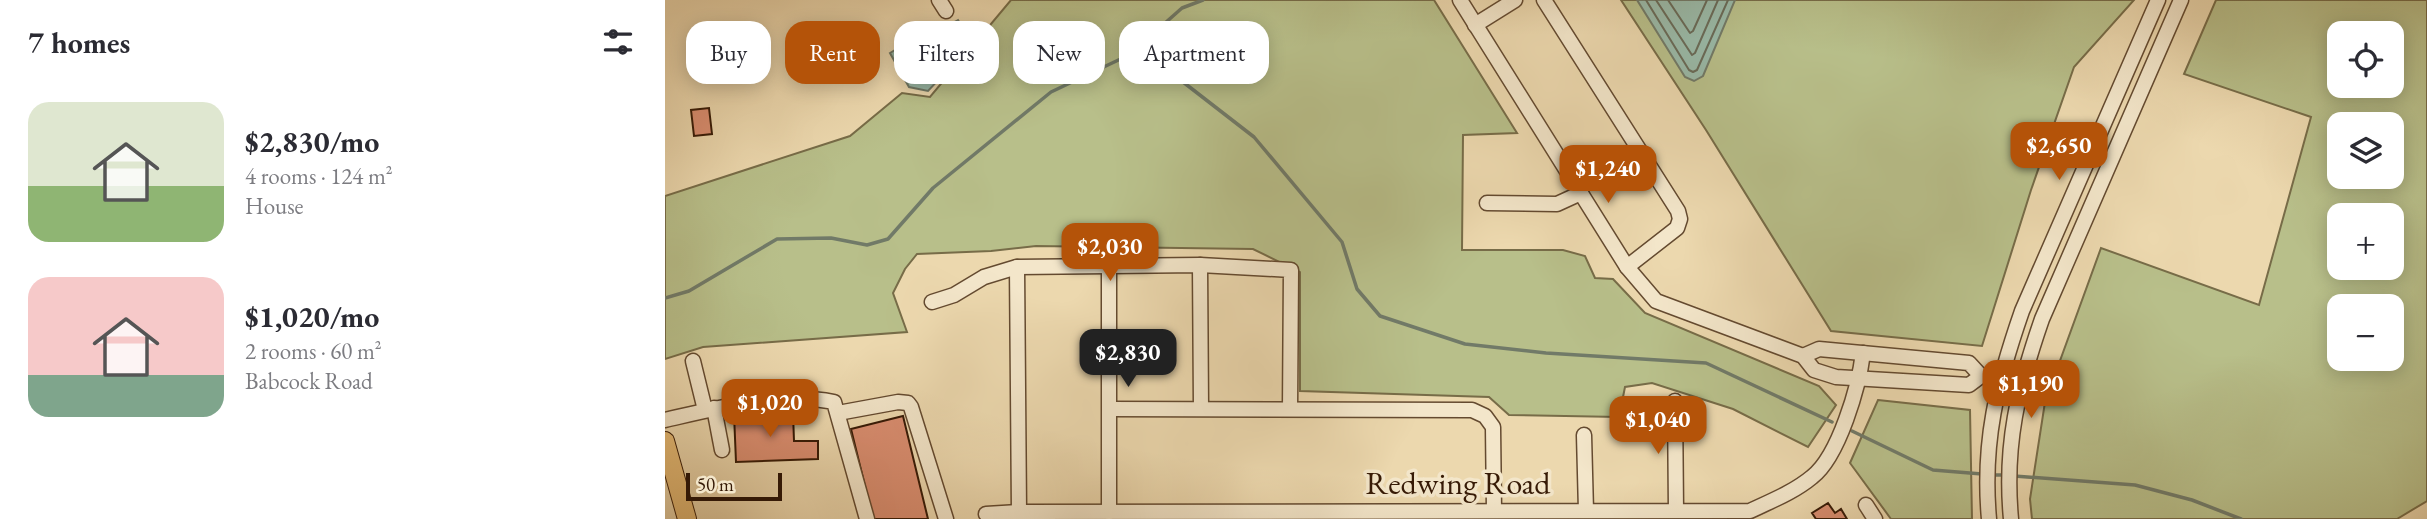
<!DOCTYPE html>
<meta charset="utf-8">
<style>
:root{--surface:#fff;--page:#f2f2f3;--text:#2b2b33;--muted:#7c7c81;--accent:#b45309}
body{margin:0;font-family:"EB Garamond",serif;background:var(--page);color:var(--text);height:100vh;display:flex;flex-direction:column;font-size:26px;white-space:nowrap}
*{box-sizing:border-box;margin:0}
p{font-size:23px;color:var(--muted)}
.icon{flex:none;width:38px;height:38px;fill:none;stroke:currentColor;stroke-width:2;stroke-linecap:round;stroke-linejoin:round}
.map{position:relative;flex:1;overflow:hidden}
.side{display:flex;flex-direction:column;background:var(--surface);width:665px}
.side>*{flex:none}
.banner{position:absolute;left:21px;top:21px;width:665px;height:63px;display:flex;gap:14px}
.controls{position:absolute;left:1662px;top:21px;display:grid;gap:14px}
.controls a{display:grid;place-items:center;width:77px;height:77px;border-radius:14px;background:var(--surface);box-shadow:0 4px 18px #0003;font-size:35px}
.scale{position:absolute;left:21px;bottom:18px;width:96px;box-sizing:border-box;padding-left:7px;border:4px solid #361a06;border-top:0;font-size:19px;line-height:24px;white-space:nowrap;color:#361a06;-webkit-text-stroke:5px #f3e6ca;paint-order:stroke}
.price{position:absolute;translate:-50% -60px;padding:0 16px;border-radius:14px;background:var(--accent);color:#fff;font-size:23px;line-height:46px;filter:drop-shadow(0 2px 4px #0008)}
.price::after{content:'';position:absolute;left:50%;top:42px;width:21px;height:16px;margin-left:-10px;background:inherit;clip-path:polygon(0 0,100% 0,50% 100%)}
.price.on{background:#222;color:#fff}
ul{padding:0;list-style:none}
li{display:flex;align-items:center;gap:21px;height:175px;padding:0 28px}
li span{display:grid;place-items:center;flex:none;width:196px;height:140px;border-radius:21px;color:#555}
li>.icon{margin-inline-start:auto}
span .icon{width:84px;height:84px;fill:#fffc;stroke-width:1}
li b{font-size:30px}
h2{display:flex;justify-content:space-between;align-items:center;height:84px;padding:0 28px;font-size:30px}
.chip{padding:0 24px;border-radius:21px;background:var(--surface);box-shadow:0 4px 18px #0003;font-size:24px;line-height:63px}
.chip.on{background:var(--accent);color:#fff}
main{display:flex;flex:1;min-height:0}
.map>svg:first-child{display:block}
.green{fill:#b8bf8a;stroke:#776c48;stroke-width:2;fill-rule:evenodd}
.water{fill:#99baa9;stroke:#717a68;stroke-width:2}
.lines{fill:none;stroke-linecap:round;stroke-linejoin:round}
.shore{stroke:#686a58;stroke-width:2}
.stream{stroke:#717a68;stroke-width:3.5}
.building{fill:#da8e71;stroke:#361a06;stroke-width:2}
.minor-casing{stroke:#644a30;stroke-width:17}
.major-casing{stroke:#361a06;stroke-width:20}
.minor{stroke:#f3e6ca;stroke-width:14}
.major{stroke:#e6bc77;stroke-width:18}
.labels{text-anchor:middle;stroke-width:7;stroke-linejoin:round;paint-order:stroke}
.street-label{font-size:32px;fill:#361a06;stroke:#f3e6ca}
</style>
<main>
<section class="side">
<h2>7 homes<svg class="icon" aria-label="filters" viewBox="0 0 24 24"><path d="M4 7h16M4 17h16"/><circle cx="9" cy="7" r="2"/><circle cx="15" cy="17" r="2"/></svg></h2>
<ul>
<li><span style="background:linear-gradient(#dfe7d0 60%,#8fb573 0)"><svg class="icon" aria-label="home" viewBox="0 0 24 24"><path d="M3 11l9-7 9 7M6 9v11h12V9"/></svg></span><div><b>$2,830/mo</b><p>4 rooms · 124 m²</p><p>House</p></div></li>
<li><span style="background:linear-gradient(#f6c9c9 70%,#7fa58c 0)"><svg class="icon" aria-label="home" viewBox="0 0 24 24"><path d="M3 11l9-7 9 7M6 9v11h12V9"/></svg></span><div><b>$1,020/mo</b><p>2 rooms · 60 m²</p><p>Babcock Road</p></div></li>
</ul>
</section>
<div class="map">
<svg width="1762" height="519" viewBox="0 0 1762 519">
<rect width="100%" height="100%" fill="#ecd8ae"/>
<filter id="stains"><feTurbulence type="fractalNoise" baseFrequency=".00286" numOctaves="4"/><feColorMatrix values="0 0 0 0 .2 0 0 0 0 .09 0 0 0 0 .02 0 0 0 .5 -.17"/></filter>
<radialGradient id="worn" r=".72"><stop offset=".6" stop-color="#630" stop-opacity="0"/><stop offset="1" stop-color="#630" stop-opacity=".3"/></radialGradient>
<g class="green">
<polygon points="346,0 769,0 852,133 798,135 797,250 898,250 920,256 930,278 948,279 980,313 1154,386 1171,405 1143,447 1068,409 987,383 960,387 954,417 844,415 824,397 635,391 635,272 588,249 371,246 326,251 252,254 240,269 228,293 242,332 38,347 0,359 0,196 185,136 237,93 265,97"/>
<polygon points="956,0 1469,0 1409,67 1366,190 1317,346 1166,331 1041,130"/>
<path d="M1551 0H1762V501L1732 519H1367L1365 499 1380 402 1436 248 1594 305 1646 117 1519 74ZM1675 33H1727V86H1675ZM1675 124H1727V177H1675ZM1727 215V268H1675V215ZM1727 306V359H1675V306Z"/>
<polygon points="1213,400 1305,410 1307,519 1226,519 1185,463"/>
</g>
<g class="water">
<polygon points="972,0 1070,0 1038,76 1029,81 1020,77"/>
<polygon points="293,20 307,44 263,91 244,87 225,53 273,24 284,25"/>
</g>
<g class="lines">
<g class="shore">
<polyline points="981,0 1024,70 1028,72 1032,70 1063,0"/>
<polyline points="991,0 1027,55 1030,53 1053,0"/>
<polyline points="1003,0 1025,33 1028,31 1042,0"/>
<polygon points="275,31 291,32 297,44 261,83 249,81 236,55"/>
<polygon points="276,41 282,41 283,46 259,72 255,73 248,58"/>
</g>
<g class="stream">
<polyline points="463,55 509,75 589,137 677,242 692,289 715,316 800,344 881,353 1041,363 1167,422"/>
<polyline points="0,298 24,291 112,239 166,238 202,245 223,239 268,188 386,92 464,55 517,8 538,0"/>
<polyline points="1187,431 1268,470 1317,474"/>
<polyline points="1325,475 1342,475"/>
<polyline points="1349,476 1470,485 1527,500 1576,519"/>
</g>
</g>
<g class="building">
<polygon points="44,108 47,134 29,136 26,110"/>
<polygon points="128,413 129,441 153,441 153,459 71,462 69,414"/>
<polygon points="238,416 263,519 208,519 186,429"/>
<polygon points="1163,503 1170,513 1176,509 1182,519 1151,519 1147,513"/>
</g>
<g class="lines">
<defs>
<g id="minor">
<polyline points="274,0 281,11"/>
<polyline points="795,0 962,267 991,301 1138,356 1149,370 1171,377 1304,385 1316,376"/>
<polyline points="879,0 1013,211 1015,219 1012,228 962,267"/>
<polyline points="810,25 850,0"/>
<polyline points="822,203 892,204 916,193"/>
<polyline points="535,265 536,408"/>
<polyline points="444,266 444,512"/>
<polyline points="352,267 354,512"/>
<polyline points="267,302 289,295 319,277 352,267 535,265 626,270 625,409"/>
<polyline points="1138,356 1154,349 1304,363 1316,376"/>
<polyline points="28,361 40,410"/>
<polyline points="1010,401 1011,511"/>
<polyline points="49,408 57,450"/>
<polyline points="445,409 807,410 820,416 828,427 829,511"/>
<polyline points="173,413 233,402 243,403 246,407 281,519"/>
<path d="M0 420C52 408 115 391 169 402L202 519"/>
<polyline points="919,435 921,511"/>
<polyline points="1201,505 1210,519"/>
<path d="M321 514 354 512 1085 511C1106 501 1129 492 1147 477 1174 456 1194 386 1198 353"/>
<path d="M1324 519C1317 442 1332 383 1357 311L1493 0"/>
<path d="M1346 519C1339 445 1353 388 1377 319L1516 0"/>
</g>
<polyline id="major" points="0,441 22,519"/>
</defs>
<use href="#minor" class="minor-casing"/>
<use href="#major" class="major-casing"/>
<use href="#minor" class="minor"/>
<use href="#major" class="major"/>
</g>
<g class="labels">
<g class="street-label">
<text x="793" y="494">Redwing Road</text>
</g>
</g>
<rect width="100%" height="100%" filter="url(#stains)"/>
<rect width="100%" height="100%" fill="url(#worn)"/>
</svg>
<div class="controls">
<a><svg class="icon" aria-label="locate" viewBox="0 0 24 24"><circle cx="12" cy="12" r="6"/><path d="M12 2v4M12 18v4M2 12h4M18 12h4"/></svg></a>
<a><svg class="icon" aria-label="layers" viewBox="0 0 24 24"><path d="M12 4l9 5-9 5-9-5zM3 14l9 5 9-5"/></svg></a>
<a>+</a>
<a>−</a>
</div>
<div class="scale">50 m</div>
<b class="price" style="left:1394px;top:182px">$2,650</b>
<b class="price" style="left:943px;top:205px">$1,240</b>
<b class="price" style="left:445px;top:283px">$2,030</b>
<b class="price on" style="left:463px;top:389px">$2,830</b>
<b class="price" style="left:1366px;top:420px">$1,190</b>
<b class="price" style="left:105px;top:439px">$1,020</b>
<b class="price" style="left:993px;top:456px">$1,040</b>
<div class="banner">
<a class="chip">Buy</a>
<a class="chip on">Rent</a>
<a class="chip">Filters</a>
<a class="chip">New</a>
<a class="chip">Apartment</a>
</div>
</div>
</main>
